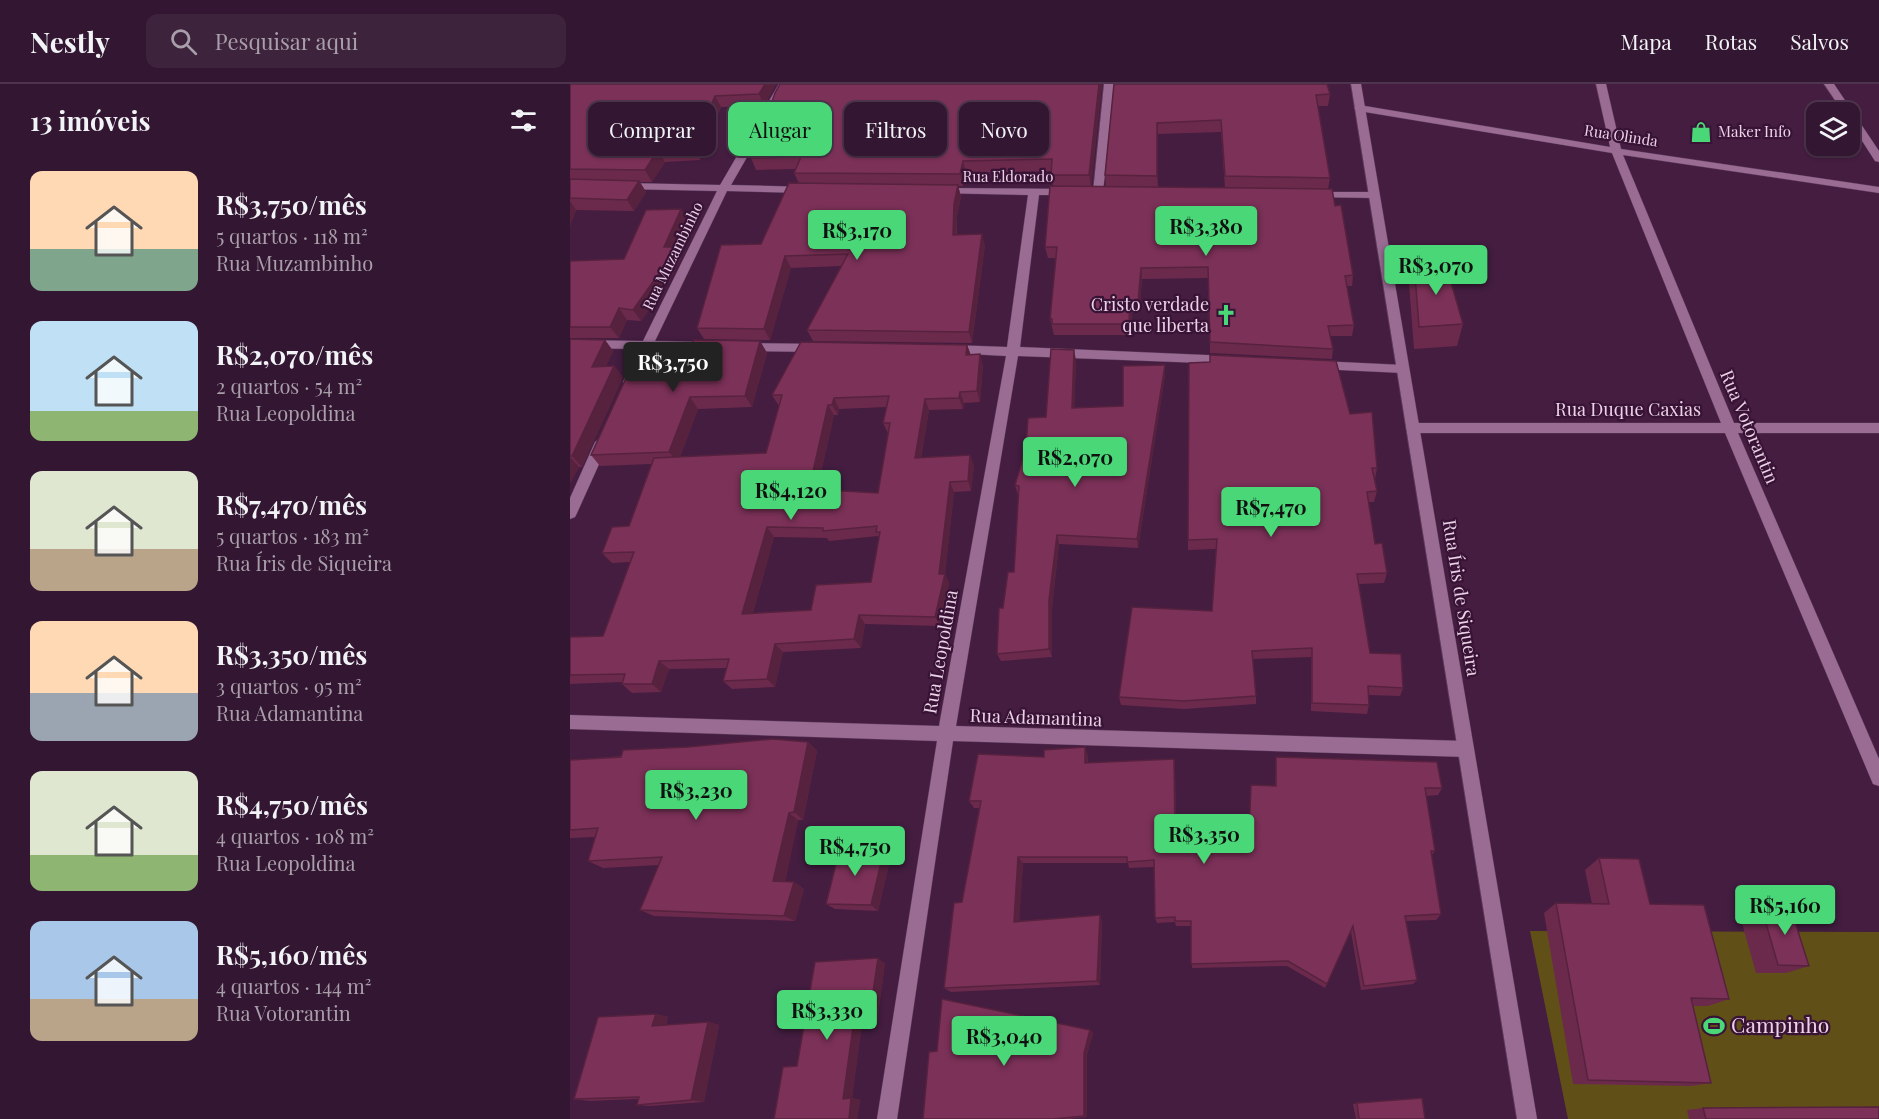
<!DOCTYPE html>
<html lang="pt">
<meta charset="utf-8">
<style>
:root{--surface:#331631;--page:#3e233d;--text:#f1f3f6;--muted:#a99fab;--line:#4e354d;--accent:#4ad778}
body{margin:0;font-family:"Playfair Display",serif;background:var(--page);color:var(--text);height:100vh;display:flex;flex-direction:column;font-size:22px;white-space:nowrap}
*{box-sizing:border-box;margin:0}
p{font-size:20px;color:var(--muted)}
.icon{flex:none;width:33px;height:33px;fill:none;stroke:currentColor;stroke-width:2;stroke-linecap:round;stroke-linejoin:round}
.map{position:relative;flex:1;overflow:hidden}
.drawer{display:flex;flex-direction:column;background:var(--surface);width:570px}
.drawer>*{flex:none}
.hud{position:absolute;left:18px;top:18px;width:570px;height:54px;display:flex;gap:12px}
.controls{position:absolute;left:1236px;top:18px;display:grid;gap:12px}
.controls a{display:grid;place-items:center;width:54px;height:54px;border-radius:12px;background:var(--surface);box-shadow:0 2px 4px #0004,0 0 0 2px var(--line);font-size:30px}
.price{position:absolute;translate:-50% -51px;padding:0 14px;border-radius:6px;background:var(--accent);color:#111;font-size:20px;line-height:39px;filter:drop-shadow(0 2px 3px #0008)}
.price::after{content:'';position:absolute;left:50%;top:36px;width:18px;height:14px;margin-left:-9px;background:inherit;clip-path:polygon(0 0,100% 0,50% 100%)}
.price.active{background:#222;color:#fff}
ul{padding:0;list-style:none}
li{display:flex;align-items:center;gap:18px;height:150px;padding:0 30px}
li span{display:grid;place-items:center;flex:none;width:168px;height:120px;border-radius:12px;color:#555}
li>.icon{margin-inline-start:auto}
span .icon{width:72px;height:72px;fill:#fffc;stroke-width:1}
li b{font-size:26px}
h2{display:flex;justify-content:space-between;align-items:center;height:72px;padding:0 30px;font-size:26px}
.chip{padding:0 21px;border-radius:12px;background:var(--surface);box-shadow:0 2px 4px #0004,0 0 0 2px var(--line);font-size:21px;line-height:54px}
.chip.active{background:var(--accent);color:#111}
header{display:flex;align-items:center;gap:36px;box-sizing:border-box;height:84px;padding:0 30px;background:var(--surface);border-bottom:2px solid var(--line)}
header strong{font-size:28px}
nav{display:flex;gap:33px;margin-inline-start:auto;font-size:21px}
.search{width:420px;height:54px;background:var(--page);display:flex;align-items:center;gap:15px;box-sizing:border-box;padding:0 21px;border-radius:12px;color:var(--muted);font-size:22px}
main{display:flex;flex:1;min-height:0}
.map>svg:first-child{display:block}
.green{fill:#614f18}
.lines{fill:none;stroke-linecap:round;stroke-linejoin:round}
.minor-casing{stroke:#5b3a59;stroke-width:1}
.tertiary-casing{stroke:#5b3a59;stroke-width:1}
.minor{fill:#9a6c94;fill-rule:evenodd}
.tertiary{fill:#9a6c94;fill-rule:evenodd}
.wall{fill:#6b2a4c;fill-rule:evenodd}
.shaded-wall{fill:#57223e}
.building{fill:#7c3158;stroke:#57223e;stroke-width:1.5;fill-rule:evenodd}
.labels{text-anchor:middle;stroke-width:4.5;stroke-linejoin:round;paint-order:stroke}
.far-poi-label{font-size:15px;fill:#ebd2e7;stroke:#391336;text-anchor:start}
.far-street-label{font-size:15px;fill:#ebd2e7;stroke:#391336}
.poi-label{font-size:18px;fill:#ebd2e7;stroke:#391336;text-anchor:end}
.street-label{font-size:18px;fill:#ebd2e7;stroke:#391336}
.near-poi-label{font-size:21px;fill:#ebd2e7;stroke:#391336;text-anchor:start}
</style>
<header>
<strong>Nestly</strong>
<div class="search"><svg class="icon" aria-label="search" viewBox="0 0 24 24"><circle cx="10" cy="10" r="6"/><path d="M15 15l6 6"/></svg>Pesquisar aqui</div>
<nav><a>Mapa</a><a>Rotas</a><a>Salvos</a></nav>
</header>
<main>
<section class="drawer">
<h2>13 imóveis<svg class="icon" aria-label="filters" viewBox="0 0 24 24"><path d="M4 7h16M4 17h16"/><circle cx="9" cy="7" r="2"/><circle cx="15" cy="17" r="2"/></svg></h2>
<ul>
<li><span style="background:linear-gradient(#ffd9b3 65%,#7fa58c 0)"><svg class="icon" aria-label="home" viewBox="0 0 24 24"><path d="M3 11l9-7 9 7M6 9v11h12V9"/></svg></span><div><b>R$3,750/mês</b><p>5 quartos · 118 m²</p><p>Rua Muzambinho</p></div></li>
<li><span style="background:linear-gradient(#bfe0f5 75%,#8fb573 0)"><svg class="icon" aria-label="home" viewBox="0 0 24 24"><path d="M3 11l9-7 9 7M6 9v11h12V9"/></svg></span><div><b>R$2,070/mês</b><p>2 quartos · 54 m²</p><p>Rua Leopoldina</p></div></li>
<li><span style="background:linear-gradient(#dfe7d0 65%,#b9a48a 0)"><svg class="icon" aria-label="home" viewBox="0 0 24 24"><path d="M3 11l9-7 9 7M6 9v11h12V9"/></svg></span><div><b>R$7,470/mês</b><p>5 quartos · 183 m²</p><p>Rua Íris de Siqueira</p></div></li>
<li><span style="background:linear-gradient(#ffd9b3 60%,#9aa5b1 0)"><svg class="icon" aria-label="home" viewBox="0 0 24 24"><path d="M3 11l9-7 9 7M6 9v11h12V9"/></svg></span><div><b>R$3,350/mês</b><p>3 quartos · 95 m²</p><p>Rua Adamantina</p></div></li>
<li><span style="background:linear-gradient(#dfe7d0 70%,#8fb573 0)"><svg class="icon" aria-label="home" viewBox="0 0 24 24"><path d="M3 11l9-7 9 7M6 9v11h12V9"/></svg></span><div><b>R$4,750/mês</b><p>4 quartos · 108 m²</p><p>Rua Leopoldina</p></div></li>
<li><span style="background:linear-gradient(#a9c7e8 65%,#b9a48a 0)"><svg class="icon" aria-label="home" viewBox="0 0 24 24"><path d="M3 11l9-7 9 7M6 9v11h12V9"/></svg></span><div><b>R$5,160/mês</b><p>4 quartos · 144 m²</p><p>Rua Votorantin</p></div></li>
</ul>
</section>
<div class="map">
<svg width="1309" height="1035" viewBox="0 0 1309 1035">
<rect width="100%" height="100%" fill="#441d41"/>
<polygon class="green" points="960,847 1309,848 1309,1035 998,1035"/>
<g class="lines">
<defs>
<g id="minor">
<polygon points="209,0 219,0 161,101 237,103 242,106 237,109 157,107 85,257 135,258 141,262 135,266 81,265 63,301 55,301 53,298 69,265 0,264 0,256 73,257 147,107 54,105 49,102 54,99 150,101"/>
<polygon points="534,0 544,0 533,108 528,111 523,108"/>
<polygon points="1026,0 1036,0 1051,65 1309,103 1309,109 1053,71 1164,339 1309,339 1309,349 1168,349 1309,675 1309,702 1303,700 1155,349 843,349 836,344 843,339 1151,339 1042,69 789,27 784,24 789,21 1040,63"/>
<polygon points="1254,0 1264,0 1309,67 1309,78 1305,77 1280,38 1280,28 1273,28"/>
<polygon points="369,104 498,105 503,108 498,111 469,111 450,263 659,272 665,276 659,280 448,272 386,642 896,657 902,660 904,665 902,670 896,673 383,657 327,1035 307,1035 367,657 0,645 0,631 369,642 436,272 381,269 375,265 381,261 437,263 458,111 365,109 365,105"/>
<polygon points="744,108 804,108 809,111 804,114 740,113 740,109"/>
<polygon points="174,259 249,260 255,264 249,268 174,267 168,263"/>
<polygon points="749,277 833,281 839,285 833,289 749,285 743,281"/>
<polygon points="32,353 39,358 7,429 5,433 0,435 0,414 25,358"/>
</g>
<polygon id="tertiary" points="781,0 791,0 967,1035 947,1035"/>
</defs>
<use href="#minor" class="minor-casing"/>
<use href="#tertiary" class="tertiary-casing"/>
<use href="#minor" class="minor"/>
<use href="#tertiary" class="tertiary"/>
</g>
<g class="wall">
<polygon points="0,0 206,0 194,22 151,23 130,76 95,78 82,98 70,98 76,108 64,127 6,126 0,142"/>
<path d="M532 0 521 103H536L535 91 544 0 760 10 758 22H748L760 94 758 105 765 122 783 191 782 202H777L784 241 782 252H760L763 265 762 275 640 269 639 194 572 195 569 229H562L560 251H484L480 235 486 174H478L475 163 483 102 481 87 396 89 393 102H388L391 113 387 132V151L415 161 402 259 243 257 237 246 272 182 221 184 200 256 134 255 127 244 191 160 229 99 224 89 226 85 186 86 181 74ZM651 48 655 104 588 103V50Z"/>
<polygon points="117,136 105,166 111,174 99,197 71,237 57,236 49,254 0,254 0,177 54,175"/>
<polygon points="844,178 893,240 887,262 844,265 839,200"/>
<polygon points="0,255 35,256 43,267 36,282 44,282 53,293 12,383 9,383 0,399"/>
<path d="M190 257 197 269 182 323 128 325 110 373 196 369 209 322 202 311 397 261 401 271 413 281 410 318 394 319 393 325 359 326 351 374 400 371 404 382 401 407 384 408 375 490 379 499 370 542 295 540 291 564 213 568 205 603 162 605 153 597 157 584 99 585 91 608 62 609 52 600V598L0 600V553L33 552 60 478 42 479 32 469 59 442 81 380 30 382 21 371 89 280ZM317 323 313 339 318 349 308 409 247 406 264 331H268L269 325ZM308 452 309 454 301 498 241 526 183 529 204 453 257 454 259 457Z"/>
<polygon points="506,276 504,324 553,322 595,291 568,464 489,460 482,524 482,573 431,577 427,570 433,524 444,488 449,411 448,411 445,401 476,333"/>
<polygon points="780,330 807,384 805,395 807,407 804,418 799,418 805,460 817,489 814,499 789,500 800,569 833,604 830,612 799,611 799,621 797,630 741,627 741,573 683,575 686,612 686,620 614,625 551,621 549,613 642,527 646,465 618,466 618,456"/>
<polygon points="238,658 247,667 233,736 228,736 215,798 224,798 234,805 225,837 84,832 70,826 89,781 33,784 18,777 26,753 0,754 0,676"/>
<polygon points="518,671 518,679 605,683 606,751 679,752 705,702 706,673 872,704 868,711 856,712 865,767 861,772 871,830 866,836 836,837 847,896 843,900 791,906 781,848 755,904 717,882 622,884 621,842 606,842 605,838 587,839 585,834 584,783 559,784 558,779 453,779 449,837 530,831 532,837 530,901 381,908 374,904 392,818 409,724 404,724 399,717 474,673"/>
<polygon points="314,766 321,772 308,827 265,825 256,820"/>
<polygon points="1029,774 1080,820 1159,915 1138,922 1123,922 1141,999 1121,1002 1003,1000 974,829 986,819 1022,820 1015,786"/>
<polygon points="1191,822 1239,882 1216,889 1186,889 1170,832"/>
<polygon points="315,879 307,938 292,939 282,1014 290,1016 287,1035 204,1035 227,982"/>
<polygon points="86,930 98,933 96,941 138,938 149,941 134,1018 80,1022 67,1021 68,1015 19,1017 4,1015"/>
<polygon points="520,946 523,949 517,971 517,1033 498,1035 353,1035 367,967"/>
<polygon points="787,1019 855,1035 786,1035 783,1020"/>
<polygon points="1133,1024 1309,1035 1119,1035 1117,1026"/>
</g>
<g class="shaded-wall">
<polygon points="195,0 206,0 194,22 189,10"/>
<polygon points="529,0 532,0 521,103 519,91"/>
<polygon points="145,12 151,23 130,76 124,64"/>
<polygon points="587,39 588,50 588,103 587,92"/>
<polygon points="88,66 95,78 82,98 75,86"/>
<polygon points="393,77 396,89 393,102 390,90"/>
<polygon points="69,97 76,108 64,127 57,116"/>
<polygon points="388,101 391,113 387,132 386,162 383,151 384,120"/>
<polygon points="0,117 6,126 0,142"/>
<polygon points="111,125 117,136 105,166 111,174 99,197 71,237 63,226 94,163"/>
<polygon points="412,150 415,161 402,259 399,248"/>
<polygon points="215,172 221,184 200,256 194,245"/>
<polygon points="571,184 572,195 569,229 568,218"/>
<polygon points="560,218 562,229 560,251 559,240"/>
<polygon points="49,224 57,236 49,254 40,243"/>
<polygon points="35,256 43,267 31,294 22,283"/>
<polygon points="190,257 197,269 182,323 175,312"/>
<polygon points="397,261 401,272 396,271"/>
<polygon points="504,266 506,276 504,333 502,324"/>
<polygon points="410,270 413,281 410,318 407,307"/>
<polygon points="595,281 595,291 568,464 567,455"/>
<polygon points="44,282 53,293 12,383 2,372"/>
<polygon points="390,308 394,319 393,325 389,314"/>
<polygon points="120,313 128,325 108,379 99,368"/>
<polygon points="264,314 269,325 268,331 262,321"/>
<polygon points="355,315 359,326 349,384 345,374"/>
<polygon points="258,321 264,331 245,415 239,405"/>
<polygon points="400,371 404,382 401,407 398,397"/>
<polygon points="0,373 9,383 0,399"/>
<polygon points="380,398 384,408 375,490 379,499 370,542 365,533 369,490"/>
<polygon points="197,443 204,453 180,539 172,530"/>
<polygon points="487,451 489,460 482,524 482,573 479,565 479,516"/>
<polygon points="289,531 295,540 291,564 284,555"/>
<polygon points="205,560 213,568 205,603 197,595"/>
<polygon points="89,577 99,585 91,608 82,600"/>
<polygon points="238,658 247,667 233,736 224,728"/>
<polygon points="515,663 518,671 517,687 515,679"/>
<polygon points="604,675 605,683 606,757 605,751"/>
<polygon points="219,729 228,736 214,804 203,797"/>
<polygon points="314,766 321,772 308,827 301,821"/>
<polygon points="448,773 453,779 449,843 444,838"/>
<polygon points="224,798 234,805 225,837 214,832"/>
<polygon points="530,831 532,837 530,901 527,897"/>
<polygon points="308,874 315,879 307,938 299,935"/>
<polygon points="86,930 98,933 95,945 82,942"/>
<polygon points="284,936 292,939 282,1014 290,1016 287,1035 279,1035 273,1015"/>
<polygon points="138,938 149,941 134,1018 121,1016"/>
<polygon points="520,946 523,949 517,971 517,1033 514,1032 514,969"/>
</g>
<g class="building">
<polygon points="0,0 195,0 189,10 145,12 124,64 88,66 75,86 0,85"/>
<polygon points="210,0 529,0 519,91 481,91 482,75 393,77 390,90 224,89 231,73 181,74 205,9"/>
<polygon points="544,0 757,0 760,10 746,11 760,94 655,92 651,36 587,39 587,92 535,91"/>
<polygon points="0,95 69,97 57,116 0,114"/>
<polygon points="219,99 388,101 384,120 383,151 412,150 399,248 237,246 278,170 215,172 194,245 127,244 151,161 191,160"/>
<polygon points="480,102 762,105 765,122 771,121 783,191 775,192 784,241 758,242 763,265 640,258 638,183 571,184 568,218 560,218 559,240 482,240 482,235 480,235 487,163 475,163"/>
<polygon points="111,125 94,163 104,163 92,185 63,226 49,224 40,243 0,243 0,177 54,175 76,126"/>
<polygon points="844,178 876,181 893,240 849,243"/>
<polygon points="0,255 35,256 22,283 44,282 2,372 0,372"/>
<polygon points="123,256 190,257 175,312 120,313 99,368 21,371 62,281 89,280 96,263 122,262"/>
<path d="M231 258 397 261 396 271 410 270 407 307 390 308 389 314 355 315 345 374 400 371 398 397 380 398 369 490H375L365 533 289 531 284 555 205 560 197 595 153 597 159 575 89 577 82 600H52L55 590 0 591V553L33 552 64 468 32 469 42 443 59 442 84 374 196 369 212 311H202ZM319 312 313 339H320L308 409 239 405 258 321H262L264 314ZM307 442 306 448H310L301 498 246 501 241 526 172 530 197 443 253 444V447Z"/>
<polygon points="481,265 504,266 502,324 553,322 553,282 595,281 567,455 487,451 479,516 479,565 427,570 429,524 433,524 438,488 444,488 449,402 445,401 456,364 458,334 476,333"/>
<polygon points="640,271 766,277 780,330 802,328 807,384 802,384 807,407 797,408 805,460 812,459 817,489 787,490 800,569 831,570 833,604 798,602 799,621 742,619 742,564 682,567 686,612 613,617 549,613 562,523 642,527 647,455 618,456 619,279 640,278"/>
<polygon points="203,655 238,658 224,728 219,729 203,797 224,798 214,832 70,826 92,773 18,777 28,744 0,746 0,676 51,673 53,666 118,663"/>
<polygon points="515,663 515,679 604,675 605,751 679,752 681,701 706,702 706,673 867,678 872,704 855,704 865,767 861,767 871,830 835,832 847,896 794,902 783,842 757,900 718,877 621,880 621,837 605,837 605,833 585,834 584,776 557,778 557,773 448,773 444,838 530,831 527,897 374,904 384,819 392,818 411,717 399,717 408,670 474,673 474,666"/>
<polygon points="270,764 314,766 301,821 256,820"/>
<polygon points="1029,774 1069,775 1080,820 1134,821 1159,915 1121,914 1141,999 1018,996 986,819 1039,820"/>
<polygon points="1191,822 1220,822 1239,882 1208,881"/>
<polygon points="308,874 299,935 284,936 273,1015 281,1014 279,1035 204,1035 213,983 227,982 245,878"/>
<polygon points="372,915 520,946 514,969 514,1032 484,1035 353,1035 359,968 367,967"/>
<polygon points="86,930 82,942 138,938 121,1016 67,1021 69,1013 4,1015 28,933"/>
<polygon points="852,1014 855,1035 789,1035 787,1019"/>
<polygon points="1309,1023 1309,1035 1136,1035 1133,1024"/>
</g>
<defs>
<symbol id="shop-bare" viewBox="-9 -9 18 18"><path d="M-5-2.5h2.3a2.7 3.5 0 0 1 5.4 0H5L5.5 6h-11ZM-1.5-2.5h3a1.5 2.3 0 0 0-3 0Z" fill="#4ad778" stroke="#391336" stroke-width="2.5" paint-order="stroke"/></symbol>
<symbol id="church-bare" viewBox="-9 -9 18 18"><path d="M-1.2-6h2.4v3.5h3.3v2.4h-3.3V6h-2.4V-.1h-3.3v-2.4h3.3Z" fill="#4ad778" stroke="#391336" stroke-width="2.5" paint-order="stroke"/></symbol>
<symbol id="stadium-bare" viewBox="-9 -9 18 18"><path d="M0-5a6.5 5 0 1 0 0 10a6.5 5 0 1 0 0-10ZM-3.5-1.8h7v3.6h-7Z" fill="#4ad778" stroke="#391336" stroke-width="2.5" paint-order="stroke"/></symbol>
</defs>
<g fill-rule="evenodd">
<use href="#shop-bare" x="1116" y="33" width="30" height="30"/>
<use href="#church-bare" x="641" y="216" width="30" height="30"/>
<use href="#stadium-bare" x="1129" y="927" width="30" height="30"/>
</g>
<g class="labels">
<g class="far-poi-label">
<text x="1148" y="53">Maker Info</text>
</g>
<g class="far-street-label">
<text transform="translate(1051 52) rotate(9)" y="5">Rua Olinda</text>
<text x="438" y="98">Rua Eldorado</text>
<text transform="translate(103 172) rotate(-64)" y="5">Rua Muzambinho</text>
</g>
<g class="poi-label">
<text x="639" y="227">Cristo verdade<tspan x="639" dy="21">que liberta</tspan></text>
</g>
<g class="street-label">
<text x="1058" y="332">Rua Duque Caxias</text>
<text transform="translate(1179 343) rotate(67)" y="6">Rua Votorantin</text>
<text transform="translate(891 514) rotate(81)" y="6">Rua Íris de Siqueira</text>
<text transform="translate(371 568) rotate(-80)" y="6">Rua Leopoldina</text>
<text transform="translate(466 634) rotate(2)" y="6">Rua Adamantina</text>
</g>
<g class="near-poi-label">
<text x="1161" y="949">Campinho</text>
</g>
</g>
</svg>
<div class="controls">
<a><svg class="icon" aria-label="layers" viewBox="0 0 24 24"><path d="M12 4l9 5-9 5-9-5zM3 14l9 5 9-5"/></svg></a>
</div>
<b class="price" style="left:636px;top:173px">R$3,380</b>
<b class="price" style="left:287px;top:177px">R$3,170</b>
<b class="price" style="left:866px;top:212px">R$3,070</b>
<b class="price active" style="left:103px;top:309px">R$3,750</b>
<b class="price" style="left:505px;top:404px">R$2,070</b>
<b class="price" style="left:221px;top:437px">R$4,120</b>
<b class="price" style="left:701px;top:454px">R$7,470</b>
<b class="price" style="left:126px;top:737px">R$3,230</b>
<b class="price" style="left:634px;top:781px">R$3,350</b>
<b class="price" style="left:285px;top:793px">R$4,750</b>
<b class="price" style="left:1215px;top:852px">R$5,160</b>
<b class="price" style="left:257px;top:957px">R$3,330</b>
<b class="price" style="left:434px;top:983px">R$3,040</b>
<div class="hud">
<a class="chip">Comprar</a>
<a class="chip active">Alugar</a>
<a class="chip">Filtros</a>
<a class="chip">Novo</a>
</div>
</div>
</main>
